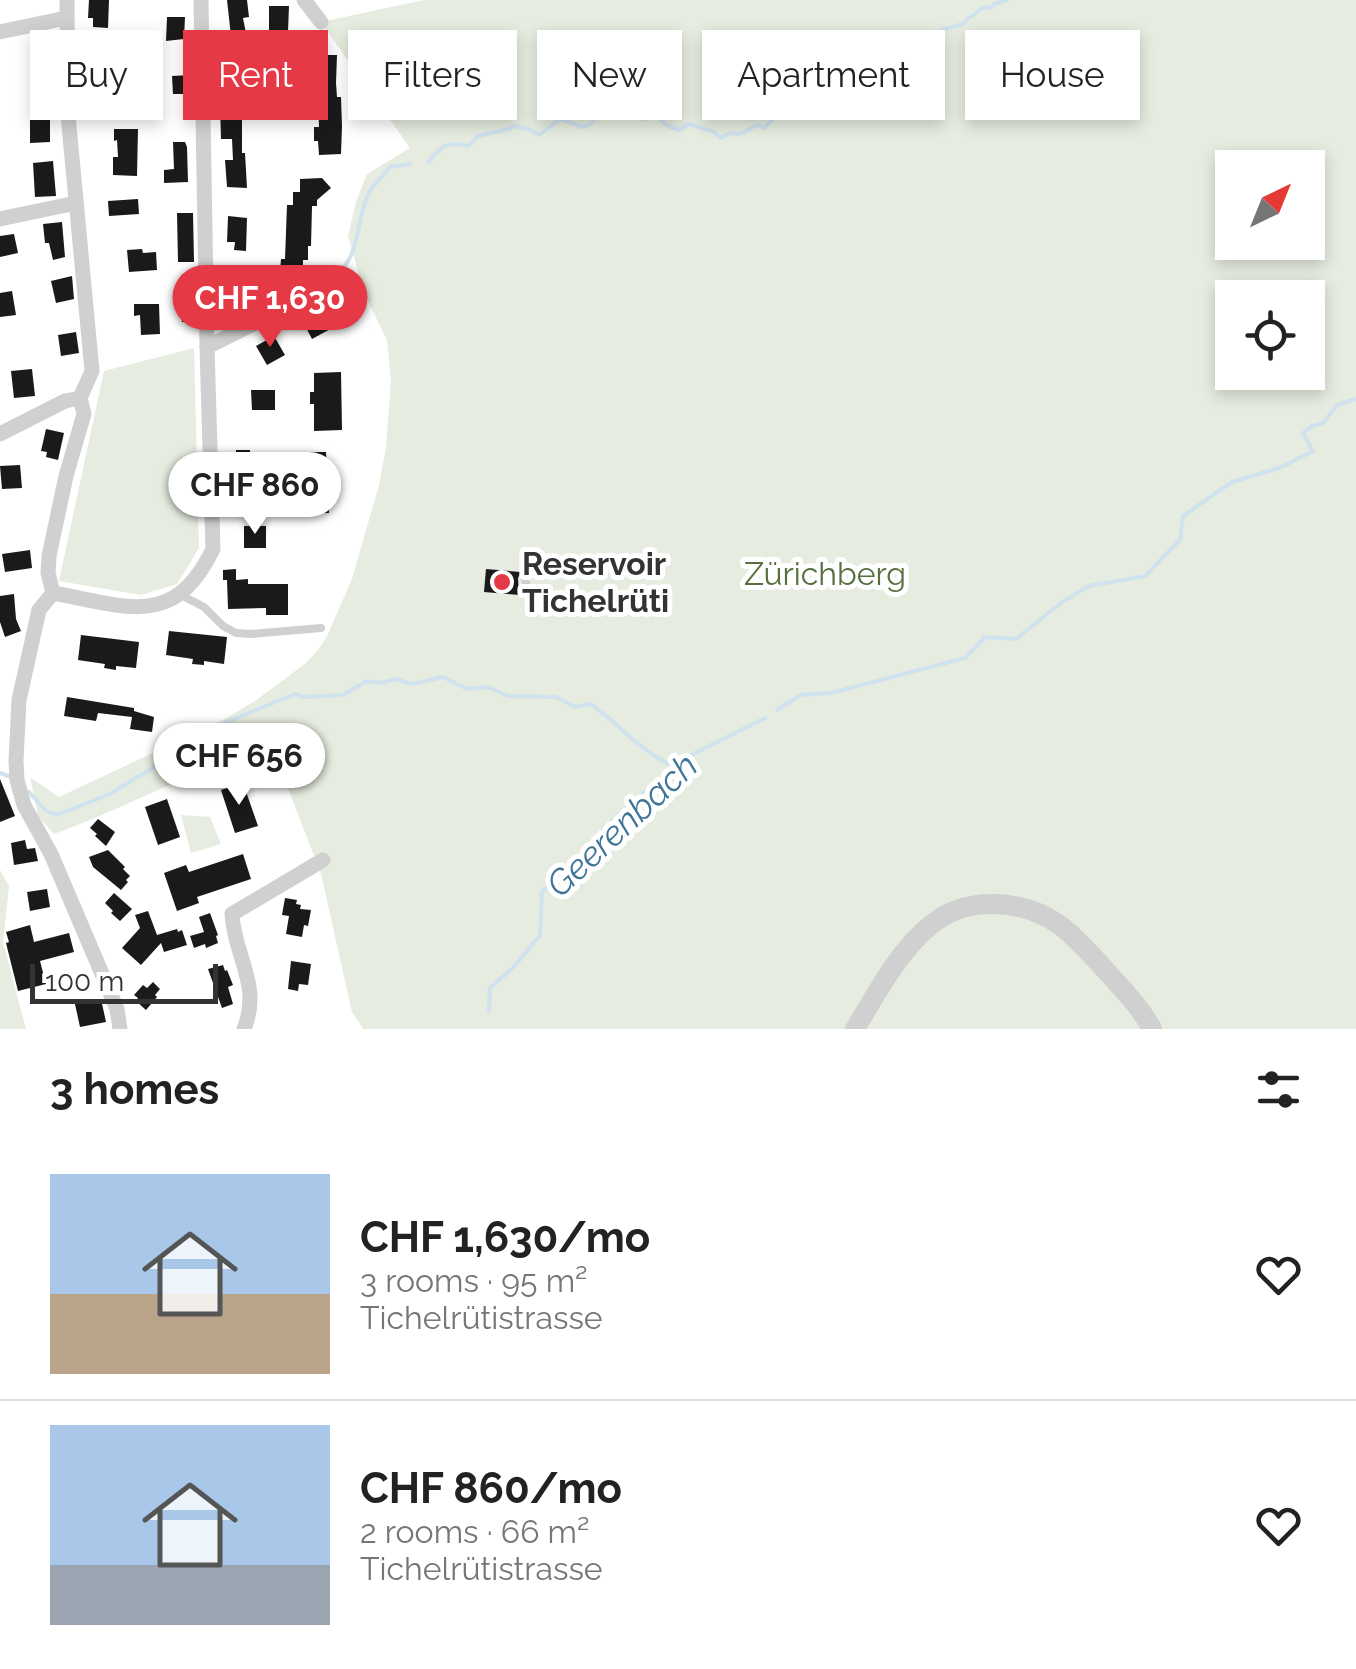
<!DOCTYPE html>
<meta charset="utf-8">
<style>
:root{--surface:#fff;--page:#f6f6f6;--text:#222;--muted:#767676;--line:#e0e0e0;--accent:#e63946}
body{margin:0;font-family:Raleway,sans-serif;background:var(--page);color:var(--text);height:100vh;display:flex;flex-direction:column;font-size:38px;white-space:nowrap}
*{box-sizing:border-box;margin:0}
p{font-size:32px;color:var(--muted)}
.icon{flex:none;width:55px;height:55px;fill:none;stroke:currentColor;stroke-width:2;stroke-linecap:round;stroke-linejoin:round}
.map{position:relative;height:1029px;overflow:hidden}
.side{display:flex;flex-direction:column;background:var(--surface);flex:1}
.side>*{flex:none}
.guide{position:absolute;left:30px;top:30px;width:1298px;height:90px;display:flex;gap:20px}
.needle{width:65px;rotate:43deg}
.tools{position:absolute;left:1215px;top:150px;display:grid;gap:20px}
.tools a{display:grid;place-items:center;width:110px;height:110px;border-radius:0px;background:var(--surface);box-shadow:0 5px 15px #0003;font-size:50px}
.scale{position:absolute;left:30px;bottom:25px;width:188px;box-sizing:border-box;padding-left:10px;border:5px solid #333;border-top:0;font-size:28px;line-height:35px;white-space:nowrap;color:#333;-webkit-text-stroke:8px #fff;paint-order:stroke}
.price{position:absolute;translate:-50% -85px;padding:0 22px;border-radius:35px;background:#fff;color:#222;font-size:32px;line-height:65px;filter:drop-shadow(0 2px 5px #0008)}
.price::after{content:'';position:absolute;left:50%;top:60px;width:30px;height:22px;margin-left:-15px;background:inherit;clip-path:polygon(0 0,100% 0,50% 100%)}
.price.on{background:var(--accent);color:#fff}
ul{padding:0;list-style:none}
li{display:flex;align-items:center;gap:30px;height:250px;padding:0 50px}
li+li{border-top:2px solid var(--line)}
li span{display:grid;place-items:center;flex:none;width:280px;height:200px;border-radius:0px;color:#555}
li>.icon{margin-inline-start:auto}
span .icon{width:120px;height:120px;fill:#fffc;stroke-width:1}
li b{font-size:42px}
h2{display:flex;justify-content:space-between;align-items:center;height:120px;padding:0 50px;font-size:42px}
.tag{padding:0 35px;border-radius:0px;background:var(--surface);box-shadow:0 5px 15px #0003;font-size:35px;line-height:90px}
.tag.on{background:var(--accent);color:#fff}
.map>svg:first-child{display:block}
.green{fill:#e6ecdf;fill-rule:evenodd}
.lines{fill:none;stroke-linecap:round;stroke-linejoin:round}
.stream{stroke:#cfe2ee;stroke-width:4}
.building{fill:#1a1a1a}
.service{stroke:#d0d0d0;stroke-width:8}
.minor{stroke:#d0d0d0;stroke-width:15}
.tertiary{stroke:#d0d0d0;stroke-width:20}
.poi-dot{fill:#e63946;stroke:#fff;stroke-width:4}
.labels{text-anchor:middle;stroke-width:10;stroke-linejoin:round;paint-order:stroke}
.poi-label{font-size:32px;font-weight:bold;fill:#333;stroke:#fff;text-anchor:start}
.park-label{font-size:32px;fill:#56703f;stroke:#fff}
.water-label{font-size:35px;font-style:italic;fill:#3f7597;stroke:#fff}
</style>
<div class="map">
<svg width="1356" height="1029" viewBox="0 0 1356 1029">
<rect width="100%" height="100%" fill="#fff"/>
<g class="green">
<path d="M424 0H1356V1029H363L352 1012 321 874 270 741C197 770 127 807 54 834L38 816 30 777 59 797 221 721 255 701 306 663 319 649 327 636 352 579 379 485 386 448 391 381 387 340 365 295 348 236 356 202 367 174 410 148 321 22ZM1232 168H1308V242H1232ZM1232 298H1308V372H1232Z"/>
<polygon points="194,348 199,548 177,584 141,595 59,581 104,371"/>
<polygon points="181,815 210,817 221,844 191,853"/>
<polygon points="0,870 9,886 3,942 26,1029 0,1029"/>
</g>
<g class="lines">
<g class="stream">
<path d="M428 162C441 147 446 140 468 146L478 136 509 129 513 126 529 129 539 135 560 119 582 127 591 124 598 113C614 113 630 117 646 119L653 114 668 126 679 130 689 124 714 132 721 138 730 133 740 134 757 125 765 128 786 102 797 101 801 94 818 96 826 102 836 98 842 100 886 73 902 58 913 53 942 30 963 24C968 16 976 16 981 8H991L994 4 1007 0"/>
<path d="M333 277C363 257 354 220 370 191 375 183 384 175 390 167L410 164"/>
<polyline points="777,710 801,695 831,693 965,658 985,637 1016,639 1062,602 1089,586 1145,576 1180,540 1183,516 1232,482 1282,467 1313,451 1303,433 1312,426 1323,423 1337,405 1356,399"/>
<polyline points="0,773 11,777"/>
<path d="M29 792 45 810 57 815 110 794 227 722 295 694 304 697 343 695 367 681 381 683 395 679 412 684 443 677 467 689 488 687 508 696 556 697 575 707 591 704C618 723 639 750 669 764L683 759"/>
<polyline points="489,1011 490,988 514,967 540,935 542,892 572,864 617,816 683,759 765,718"/>
</g>
</g>
<g class="building">
<polygon points="89,0 109,0 108,28 93,27 93,18 88,18"/>
<polygon points="227,0 247,0 249,17 243,18 249,49 248,63 237,63 226,49 225,36 231,36"/>
<polygon points="269,6 289,6 288,32 269,32"/>
<polygon points="167,17 185,17 184,39 166,41"/>
<polygon points="102,48 119,48 118,59 127,60 127,73 140,73 139,87 105,86 106,68 102,68"/>
<polygon points="304,55 337,55 336,83 337,97 341,97 342,126 341,154 319,155 318,141 314,141 314,127 319,127 318,98 314,98 314,68 304,68"/>
<polygon points="275,61 292,61 292,89 276,89"/>
<polygon points="190,75 191,94 173,94 172,76"/>
<polygon points="50,79 50,142 30,143 30,80"/>
<polygon points="220,104 242,104 242,153 245,153 247,188 227,187 225,160 233,160 232,139 221,139"/>
<polygon points="114,129 138,129 137,176 113,175 113,157 118,157 117,140 114,141"/>
<polygon points="173,142 185,142 187,147 188,182 164,183 164,170 174,169"/>
<polygon points="53,161 56,196 35,197 33,163"/>
<polygon points="322,178 331,188 317,200 317,206 312,206 311,246 308,246 308,260 303,260 303,273 297,273 296,290 276,289 276,272 280,272 281,259 285,259 287,205 293,205 293,192 300,192 300,179"/>
<polygon points="138,199 139,214 109,216 108,201"/>
<polygon points="177,213 193,213 194,262 178,262"/>
<polygon points="228,216 247,218 246,251 234,250 235,242 227,242"/>
<polygon points="62,222 65,257 53,260 49,243 45,243 43,224"/>
<polygon points="14,234 18,253 0,257 0,236"/>
<polygon points="142,249 143,253 156,252 157,270 129,272 127,250"/>
<polygon points="72,276 74,299 56,303 51,281"/>
<polygon points="228,276 245,276 246,305 236,305 236,298 229,299"/>
<polygon points="12,291 16,315 0,317 0,293"/>
<polygon points="195,298 195,321 182,322 180,299"/>
<polygon points="134,304 159,304 160,334 141,335 140,315 134,316"/>
<polygon points="323,306 334,327 312,339 301,318"/>
<polygon points="76,332 79,353 61,356 58,335"/>
<polygon points="274,336 285,355 267,365 256,346"/>
<polygon points="32,369 35,396 14,398 11,371"/>
<polygon points="341,372 342,430 314,431 314,404 310,404 310,392 314,392 314,373"/>
<polygon points="251,390 275,390 275,410 252,410"/>
<polygon points="46,429 64,433 58,460 46,457 47,452 41,451"/>
<polygon points="236,450 250,450 250,458 263,458 264,491 241,491 241,462 236,462"/>
<polygon points="302,452 326,452 329,513 302,513 301,486 298,486 297,473 302,473"/>
<polygon points="20,465 22,488 2,489 0,466"/>
<rect x="244" y="526" width="22" height="22"/>
<polygon points="30,550 32,568 5,572 2,554"/>
<polygon points="236,569 236,580 248,579 248,584 288,584 288,615 266,615 266,608 228,609 227,580 223,580 223,570"/>
<polygon points="486,569 521,572 518,578 519,595 484,592"/>
<polygon points="14,594 16,619 21,631 5,637 0,622 0,596"/>
<polygon points="169,631 227,637 224,664 204,661 204,665 192,664 193,659 166,655"/>
<polygon points="81,635 139,642 136,668 116,666 116,670 104,668 105,664 78,660"/>
<polygon points="67,697 134,708 134,711 154,717 152,732 130,729 132,717 98,713 96,721 64,716"/>
<polygon points="0,779 15,816 0,822"/>
<polygon points="243,783 258,826 235,833 221,790"/>
<polygon points="167,799 180,837 158,845 145,807"/>
<polygon points="98,819 115,832 106,846 95,836 97,834 90,828"/>
<polygon points="25,840 27,849 35,848 38,861 14,865 11,843"/>
<polygon points="108,850 125,867 123,869 130,876 126,880 128,882 121,890 93,867 89,857"/>
<polygon points="243,854 251,879 197,897 199,903 177,911 164,873 186,865 189,872"/>
<polygon points="47,889 50,907 30,911 27,892"/>
<polygon points="114,893 132,909 120,921 111,913 113,911 105,903"/>
<polygon points="285,898 297,900 296,904 301,905 300,909 311,910 308,926 304,925 302,937 286,934 289,916 282,915"/>
<polygon points="148,911 157,935 177,929 178,932 182,930 187,945 164,952 161,943 141,965 122,948 140,928 135,915"/>
<polygon points="210,913 218,935 216,936 218,943 206,948 205,944 194,948 190,936 204,932 199,917"/>
<polygon points="30,925 34,942 69,933 74,952 40,961 46,984 18,991 6,943 9,942 6,932"/>
<polygon points="291,961 311,964 308,985 299,984 298,991 288,989"/>
<polygon points="223,965 225,971 227,970 233,985 228,987 233,1004 222,1008 208,969"/>
<polygon points="153,982 160,989 155,995 157,997 146,1010 136,1001 138,998 134,995 143,985 147,988"/>
<polygon points="101,999 106,1022 80,1027 75,1004"/>
</g>
<g class="lines">
<g class="service">
<polyline points="525,579 533,612"/>
<polyline points="181,595 204,607 223,626 236,633 251,634 321,628"/>
</g>
<g class="minor">
<polyline points="67,0 68,115 92,371 80,398 84,414 66,476 49,556 48,573 53,593 39,610 19,700 16,761 17,780 24,805 51,854 117,1009 120,1029"/>
<polyline points="201,0 207,347"/>
<polyline points="304,0 321,22"/>
<polyline points="0,32 66,18"/>
<polyline points="0,219 76,203"/>
<polyline points="0,434 65,401 80,398"/>
<path d="M53 593C126 606 174 630 213 549L207 347 311 295"/>
<path d="M244 1029C262 985 234 956 232 914L323 860"/>
</g>
<path class="tertiary" d="M855 1029C877 993 898 951 932 924 968 895 1024 899 1061 926 1079 940 1094 958 1110 975 1125 992 1141 1008 1152 1029"/>
</g>
<circle class="poi-dot" cx="502" cy="582" r="10"/>
<g class="labels">
<g class="poi-label">
<text x="522" y="575">Reservoir<tspan x="522" dy="37">Tichelrüti</tspan></text>
</g>
<g class="park-label">
<text x="825" y="585">Zürichberg</text>
</g>
<g class="water-label">
<text transform="translate(622 825) rotate(-43)" y="12">Geerenbach</text>
</g>
</g>
</svg>
<div class="tools">
<a><svg class="needle" viewBox="-14 -14 28 28"><path d="M0-13l5 13h-10z" fill="#e53935"/><path d="M0 13l5-13h-10z" fill="#767676"/></svg></a>
<a><svg class="icon" aria-label="locate" viewBox="0 0 24 24"><circle cx="12" cy="12" r="6"/><path d="M12 2v4M12 18v4M2 12h4M18 12h4"/></svg></a>
</div>
<div class="scale">100 m</div>
<b class="price on" style="left:270px;top:350px">CHF 1,630</b>
<b class="price" style="left:255px;top:537px">CHF 860</b>
<b class="price" style="left:239px;top:808px">CHF 656</b>
<div class="guide">
<a class="tag">Buy</a>
<a class="tag on">Rent</a>
<a class="tag">Filters</a>
<a class="tag">New</a>
<a class="tag">Apartment</a>
<a class="tag">House</a>
</div>
</div>
<section class="side">
<h2>3 homes<svg class="icon" aria-label="filters" viewBox="0 0 24 24"><path d="M4 7h16M4 17h16"/><circle cx="9" cy="7" r="2"/><circle cx="15" cy="17" r="2"/></svg></h2>
<ul>
<li><span style="background:linear-gradient(#a9c7e8 60%,#b9a48a 0)"><svg class="icon" aria-label="home" viewBox="0 0 24 24"><path d="M3 11l9-7 9 7M6 9v11h12V9"/></svg></span><div><b>CHF 1,630/mo</b><p>3 rooms · 95 m²</p><p>Tichelrütistrasse</p></div><svg class="icon" aria-label="heart" viewBox="0 0 24 24"><path d="M12 20l-8-8c-3-5 5-10 8-4 3-6 11-1 8 4z"/></svg></li>
<li><span style="background:linear-gradient(#a9c7e8 70%,#9aa5b1 0)"><svg class="icon" aria-label="home" viewBox="0 0 24 24"><path d="M3 11l9-7 9 7M6 9v11h12V9"/></svg></span><div><b>CHF 860/mo</b><p>2 rooms · 66 m²</p><p>Tichelrütistrasse</p></div><svg class="icon" aria-label="heart" viewBox="0 0 24 24"><path d="M12 20l-8-8c-3-5 5-10 8-4 3-6 11-1 8 4z"/></svg></li>
</ul>
</section>
